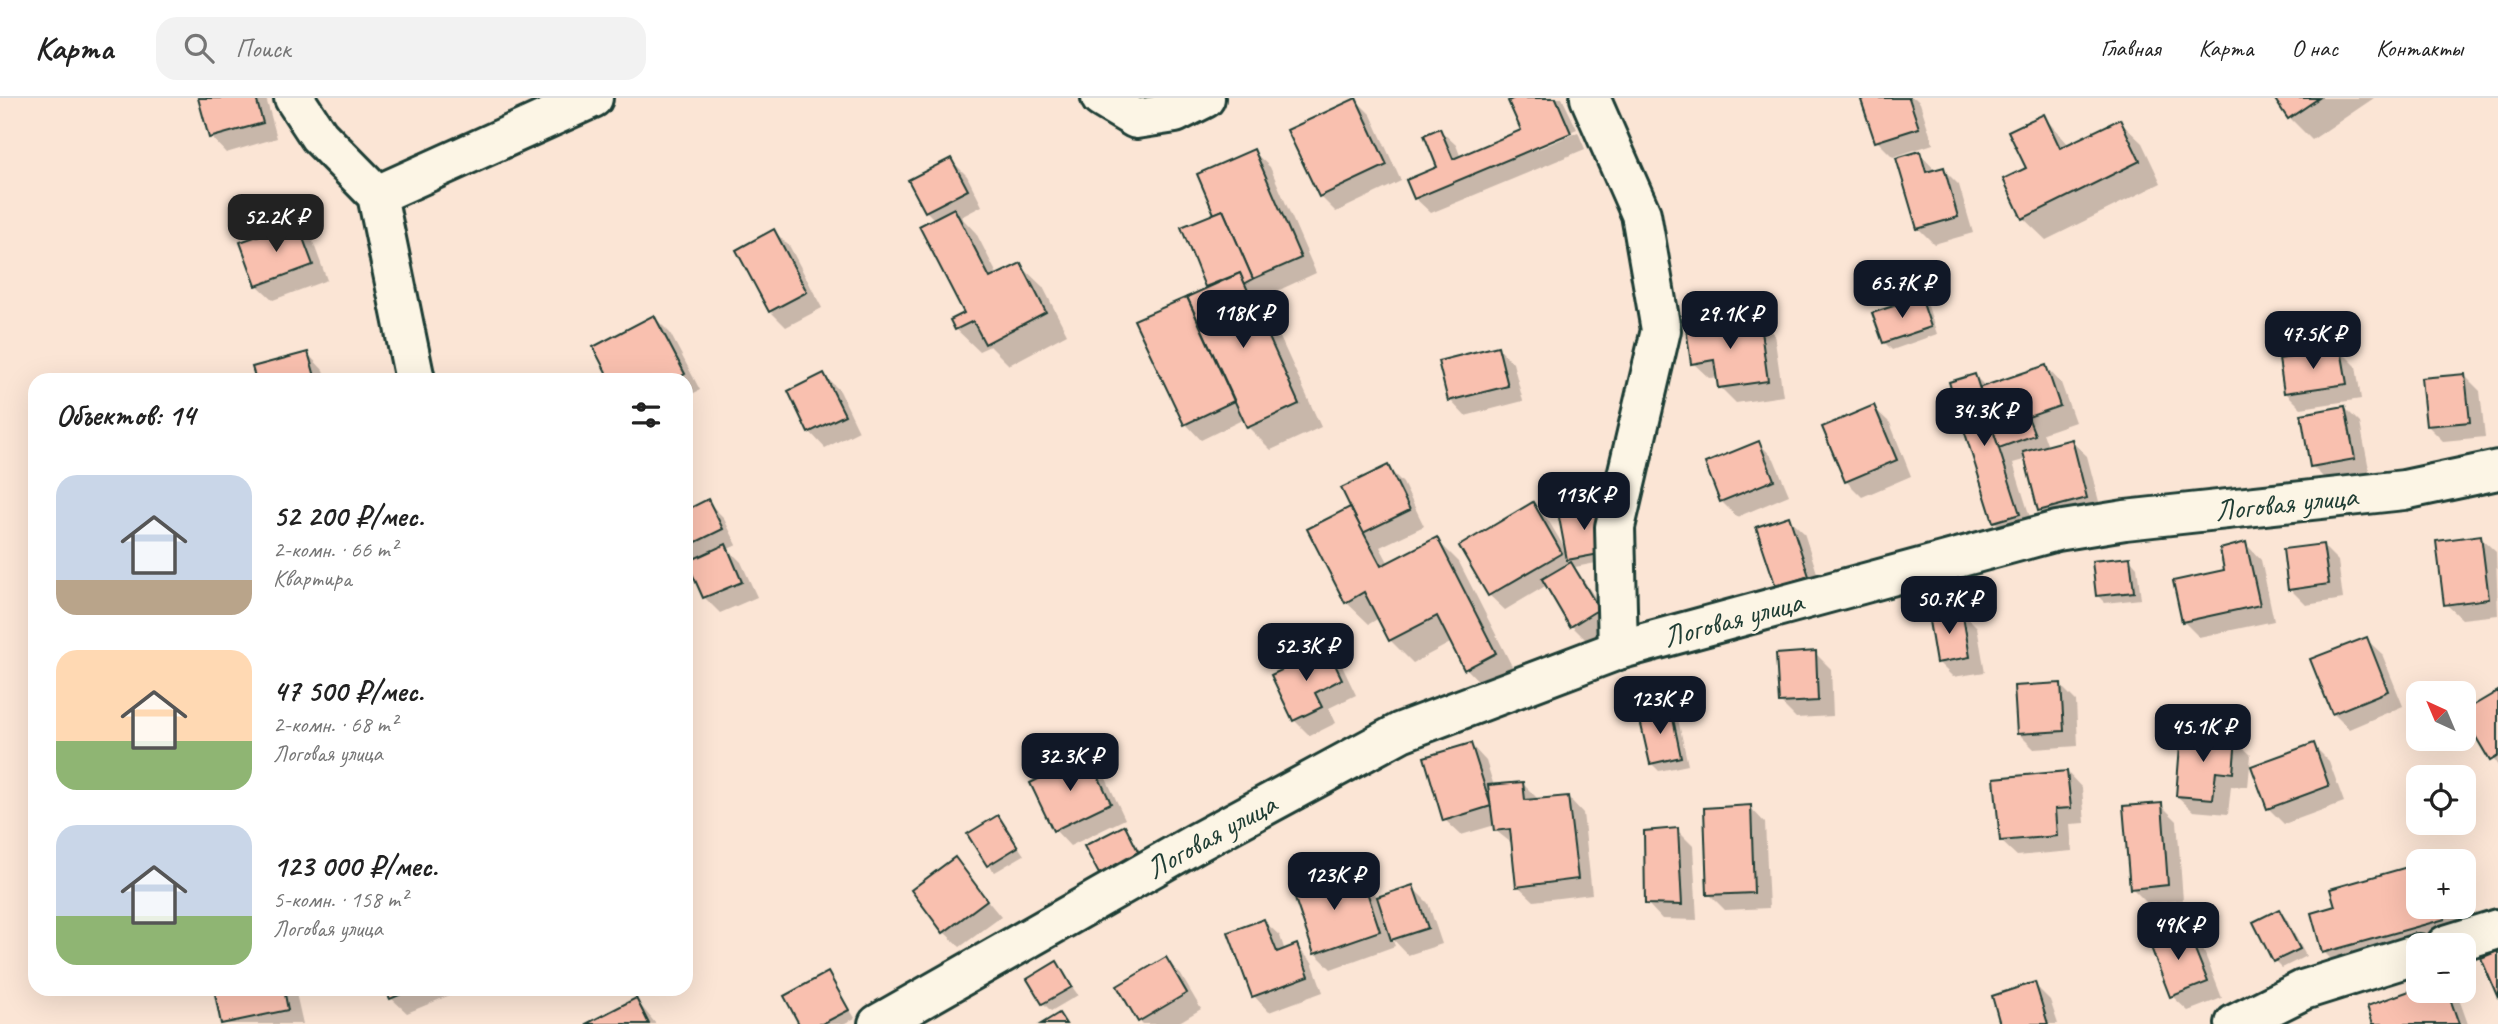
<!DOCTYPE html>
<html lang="ru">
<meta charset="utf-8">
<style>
:root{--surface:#fff;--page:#f2f2f2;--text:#222;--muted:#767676;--line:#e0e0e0;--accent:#111827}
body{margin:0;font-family:Caveat,sans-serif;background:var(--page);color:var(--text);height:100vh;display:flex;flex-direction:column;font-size:26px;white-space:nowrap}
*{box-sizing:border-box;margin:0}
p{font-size:23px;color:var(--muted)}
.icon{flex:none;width:38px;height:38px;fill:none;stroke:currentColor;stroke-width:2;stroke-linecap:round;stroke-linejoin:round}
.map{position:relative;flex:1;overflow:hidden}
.details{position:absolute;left:28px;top:275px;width:665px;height:623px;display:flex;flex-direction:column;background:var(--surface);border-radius:21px;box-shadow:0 7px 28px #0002}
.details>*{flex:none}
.needle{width:46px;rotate:316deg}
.buttons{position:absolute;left:2406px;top:583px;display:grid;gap:14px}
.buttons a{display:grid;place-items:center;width:70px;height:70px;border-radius:14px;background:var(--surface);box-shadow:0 7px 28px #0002;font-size:35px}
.price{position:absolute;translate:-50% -60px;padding:0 16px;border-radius:14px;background:var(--accent);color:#fff;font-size:23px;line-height:46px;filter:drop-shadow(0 2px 4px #0008)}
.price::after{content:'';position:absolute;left:50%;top:42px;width:21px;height:16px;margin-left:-10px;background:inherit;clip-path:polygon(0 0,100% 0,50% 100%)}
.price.current{background:#222;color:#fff}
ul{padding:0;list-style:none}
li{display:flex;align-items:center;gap:21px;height:175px;padding:0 28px}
li span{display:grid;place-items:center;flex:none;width:196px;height:140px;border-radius:21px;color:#555}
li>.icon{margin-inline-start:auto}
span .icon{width:84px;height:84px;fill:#fffc;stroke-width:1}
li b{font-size:30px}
h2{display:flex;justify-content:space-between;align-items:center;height:84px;padding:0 28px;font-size:30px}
header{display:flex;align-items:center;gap:42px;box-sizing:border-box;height:98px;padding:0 35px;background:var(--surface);border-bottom:2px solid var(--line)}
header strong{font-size:33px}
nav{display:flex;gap:38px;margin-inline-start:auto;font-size:24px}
.search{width:490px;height:63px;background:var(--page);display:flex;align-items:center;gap:18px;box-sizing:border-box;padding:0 24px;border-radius:21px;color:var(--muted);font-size:26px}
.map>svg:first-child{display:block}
.shadow{fill:#0003}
.building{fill:#f9c0af;stroke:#1f3d34;stroke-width:2}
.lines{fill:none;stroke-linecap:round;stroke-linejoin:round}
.street-casing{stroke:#1f3d34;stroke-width:44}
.street{stroke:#fcf5e5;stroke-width:38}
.labels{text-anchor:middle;stroke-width:5;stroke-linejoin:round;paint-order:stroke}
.street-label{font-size:30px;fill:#1f3d34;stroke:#fcf5e5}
</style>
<header>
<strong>Карта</strong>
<div class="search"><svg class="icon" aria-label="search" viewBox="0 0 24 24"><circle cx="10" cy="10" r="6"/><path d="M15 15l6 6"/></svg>Поиск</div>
<nav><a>Главная</a><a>Карта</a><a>О нас</a><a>Контакты</a></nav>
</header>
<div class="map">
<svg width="2498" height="926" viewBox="0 0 2498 926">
<rect width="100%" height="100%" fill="#fbe5d5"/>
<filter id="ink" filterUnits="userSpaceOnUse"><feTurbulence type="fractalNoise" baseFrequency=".0143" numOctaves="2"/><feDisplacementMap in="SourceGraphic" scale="14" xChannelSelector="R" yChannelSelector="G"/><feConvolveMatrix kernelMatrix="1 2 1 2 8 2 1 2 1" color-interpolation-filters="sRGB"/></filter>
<g filter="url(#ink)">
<g class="shadow">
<polygon points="200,0 266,0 277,40 226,55 211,39"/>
<polygon points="1519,0 1562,0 1577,31 1536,48 1536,52 1578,34 1585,51 1431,115 1415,100 1439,70 1440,32 1456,47 1461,60 1523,33"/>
<polygon points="1872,0 1915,0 1920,5 1933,46 1893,59 1877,43"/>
<polygon points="2276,0 2374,0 2312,42 2290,20"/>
<polygon points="1355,1 1371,17 1401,83 1336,114 1320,98"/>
<polygon points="2043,18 2069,47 2119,23 2142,45 2161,85 2046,142 2023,120 2028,70"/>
<polygon points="1254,54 1270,69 1316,175 1262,200 1321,329 1271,352 1248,329 1244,321 1201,342 1186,326 1137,223 1209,190 1207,188 1216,116"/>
<polygon points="1919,55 1936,73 1943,71 1959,87 1973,135 1934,146 1918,130"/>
<polygon points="951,62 967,78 982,108 961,119 976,135 998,178 1020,167 1043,189 1067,236 1009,267 990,248 979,253 956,231 967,215 935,122 926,113 911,83"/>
<polygon points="297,126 312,141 327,182 273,202 257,187"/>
<polygon points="774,133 790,149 822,210 786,229 770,213"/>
<polygon points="1920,201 1928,208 1937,236 1892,252 1884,244"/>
<polygon points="654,219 670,235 700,292 686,299 686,282 612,282"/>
<polygon points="1759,220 1774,236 1783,298 1736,305 1720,289 1719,279 1709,280 1693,265"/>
<polygon points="1498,250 1513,265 1523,303 1465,318 1450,302"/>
<polygon points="2341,253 2356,268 2361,301 2301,310 2285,294"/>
<polygon points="308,256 323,272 326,282 258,282"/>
<polygon points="2046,269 2061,285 2075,324 2043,335 2048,349 2071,343 2087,358 2102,415 2055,427 2040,412 2027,361 2013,365 2034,432 2011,439 1995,424 1952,285 1975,278 1986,289"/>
<polygon points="824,277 840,293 859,333 825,350 810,334"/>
<polygon points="2465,278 2480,293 2485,339 2443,343 2427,327"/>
<polygon points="1874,310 1890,325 1911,378 1862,399 1846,383"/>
<polygon points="2345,310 2360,325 2370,376 2327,383 2312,368"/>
<polygon points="1759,345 1774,361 1789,397 1737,419 1721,403"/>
<polygon points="1387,369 1403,385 1424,428 1380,449 1389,466 1436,441 1459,464 1517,578 1488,593 1466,570 1452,544 1413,565 1390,542 1379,520 1369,526 1346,504 1310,432 1353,410"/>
<polygon points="708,404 723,419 737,447 728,451 741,464 757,499 720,515 704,499 692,469 686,472 686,414"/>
<polygon points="1533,407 1548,422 1567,454 1560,415 1617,461 1575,469 1613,527 1587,543 1571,527 1547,487 1505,512 1489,497"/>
<polygon points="1788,420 1804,435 1823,493 1793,503 1778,488"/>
<polygon points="2480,439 2496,454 2498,517 2462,521 2446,506"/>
<polygon points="2246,446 2261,462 2274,523 2199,539 2184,524"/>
<polygon points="2322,447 2338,463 2343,501 2306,507 2290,491"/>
<polygon points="2130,461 2137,469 2141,501 2105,505 2098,498"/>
<polygon points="1962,514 1977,529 1985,574 1953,579 1938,564"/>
<polygon points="2366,541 2382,556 2403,608 2349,631 2333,615"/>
<polygon points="1327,553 1342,568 1356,597 1329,610 1336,625 1310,638 1294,622"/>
<polygon points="1815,555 1831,571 1833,618 1796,620 1780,604"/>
<polygon points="2060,587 2076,603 2078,648 2034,651 2018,635"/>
<polygon points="2498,595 2498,668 2464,615"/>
<polygon points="1670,613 1678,621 1688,667 1659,673 1651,665"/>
<polygon points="2235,642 2251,657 2248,689 2231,688 2228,716 2193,713 2177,698"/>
<polygon points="1471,647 1486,663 1494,688 1522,685 1538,701 1568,699 1583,715 1592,796 1534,803 1518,788 1514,747 1495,732 1495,727 1461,737 1445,722"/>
<polygon points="2313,647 2329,663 2344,704 2284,726 2268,710"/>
<polygon points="1087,659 1103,674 1125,721 1070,748 1055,732"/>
<polygon points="2067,674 2082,690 2085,725 2070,726 2072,753 2017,758 2001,743"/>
<polygon points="2161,707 2177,723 2183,802 2148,806 2132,790"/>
<polygon points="1750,709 1765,725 1769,810 1725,812 1709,796"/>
<polygon points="998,719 1024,757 995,774 988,767"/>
<polygon points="1125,729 1146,763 1108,783 1100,775"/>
<polygon points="1677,732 1693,748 1697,822 1662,821 1647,805"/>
<polygon points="954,762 1001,819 960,849 944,834"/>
<polygon points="2418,768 2418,808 2457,808 2467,843 2346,876 2324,854 2337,809 2333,792"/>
<polygon points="1333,776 1346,789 1362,784 1379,800 1412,789 1428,805 1442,846 1408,857 1392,840 1395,848 1331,871 1315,855"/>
<polygon points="2279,813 2286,820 2306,858 2282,870 2275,863"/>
<polygon points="1264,823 1280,838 1285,853 1296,848 1312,864 1323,894 1269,914 1254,898 1231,835"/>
<polygon points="2185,831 2201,846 2222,900 2188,913 2172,898"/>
<polygon points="1166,861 1181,877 1201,911 1176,926 1143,926 1140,923"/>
<polygon points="1056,866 1078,897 1051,913 1043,905"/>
<polygon points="828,876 855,920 843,926 801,926"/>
<polygon points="2034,886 2050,902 2058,926 2002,926"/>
<polygon points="215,891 295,891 303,926 223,926"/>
<polygon points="387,891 462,891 462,892 407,915 391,900"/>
<polygon points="2418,891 2452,892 2458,898 2468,926 2375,926 2369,909"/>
<polygon points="636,902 656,926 590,926"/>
</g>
<g class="building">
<polygon points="198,0 256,0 263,25 209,40"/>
<polygon points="1356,0 1387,67 1319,99 1287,32"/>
<polygon points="1514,0 1556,0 1571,35 1414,101 1406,82 1437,69 1424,37 1440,30 1453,61 1521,32 1508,3"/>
<polygon points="1866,0 1909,0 1919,30 1875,44 1861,2"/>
<polygon points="2274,0 2319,0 2288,21"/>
<polygon points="2044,16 2060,50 2120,21 2140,63 2022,121 2003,81 2026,70 2008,33"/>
<polygon points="1254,51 1301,160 1253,181 1223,112 1214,116 1197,76"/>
<polygon points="1920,53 1926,74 1944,69 1958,119 1917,131 1896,60"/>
<polygon points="951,60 968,92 925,114 908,82"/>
<polygon points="954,110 990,180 1021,165 1046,214 985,246 973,223 955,232 950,222 964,215 919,128"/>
<polygon points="1223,112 1253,181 1244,186 1240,175 1205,189 1181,129"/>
<polygon points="297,124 313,167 256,188 240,144"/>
<polygon points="774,131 807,194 769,214 736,152"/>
<polygon points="1240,175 1299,306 1247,330 1187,199"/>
<polygon points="1187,199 1234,303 1184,327 1134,222"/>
<polygon points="1921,199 1931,229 1883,245 1872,215"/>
<polygon points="654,217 685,276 675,282 610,282 593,249"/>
<polygon points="1759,219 1768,283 1718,290 1714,262 1691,266 1686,229"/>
<polygon points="1498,248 1508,288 1448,303 1438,263"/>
<polygon points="2341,251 2347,286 2284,295 2279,261"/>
<polygon points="308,254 316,282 256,282 252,269"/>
<polygon points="2046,267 2060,308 2028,319 2035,337 1999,350 1978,290"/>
<polygon points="824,275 845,317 808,335 788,293"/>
<polygon points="1975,276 2020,416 1993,424 1949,284"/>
<polygon points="2465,276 2470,324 2426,328 2421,280"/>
<polygon points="1874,307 1897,362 1845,384 1822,329"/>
<polygon points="2345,308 2355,361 2310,369 2301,316"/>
<polygon points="2072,341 2087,400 2038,413 2023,354"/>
<polygon points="1759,343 1774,382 1720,404 1705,365"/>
<polygon points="1388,367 1410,412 1363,435 1341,390"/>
<polygon points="708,401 723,431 686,449 686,412"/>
<polygon points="1533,404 1562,455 1488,498 1459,448"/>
<polygon points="1602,406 1610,454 1567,462 1558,414"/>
<polygon points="1350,409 1381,468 1437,439 1496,555 1464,572 1437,518 1389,543 1364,494 1345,505 1307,431"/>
<polygon points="1789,418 1809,478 1776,489 1756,429"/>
<polygon points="2481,437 2489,501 2444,507 2436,443"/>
<polygon points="2246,444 2260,507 2182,524 2173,483 2224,472 2220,451"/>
<polygon points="726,446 742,484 703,500 687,464"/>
<polygon points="2323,446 2329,486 2288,492 2283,451"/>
<polygon points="2130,459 2134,494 2096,498 2092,463"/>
<polygon points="1571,464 1599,511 1570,529 1542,481"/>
<polygon points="1962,512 1970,559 1936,565 1928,517"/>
<polygon points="2367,539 2388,593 2332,616 2310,561"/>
<polygon points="1327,550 1342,581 1315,595 1322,609 1293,623 1271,577"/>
<polygon points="1816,553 1818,603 1779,605 1776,556"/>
<polygon points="2061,585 2064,633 2017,636 2014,588"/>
<polygon points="2498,593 2498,658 2490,663 2464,619 2464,613"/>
<polygon points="1671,611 1681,659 1650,666 1639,618"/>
<polygon points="2181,635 2236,640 2233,675 2216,673 2213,701 2176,698"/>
<polygon points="1471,645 1491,708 1443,723 1424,659"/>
<polygon points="2314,645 2329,688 2267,711 2251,668"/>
<polygon points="1088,657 1111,705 1053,733 1030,685"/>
<polygon points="2067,673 2071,710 2055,711 2057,738 2000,743 1994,680"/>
<polygon points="1523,684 1525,702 1568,698 1578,781 1516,789 1510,731 1494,733 1488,687"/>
<polygon points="2162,705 2168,787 2130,791 2123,708"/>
<polygon points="1751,707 1754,795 1707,797 1704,710"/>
<polygon points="998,717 1018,749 987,768 967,736"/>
<polygon points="1125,727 1139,755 1099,776 1084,748"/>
<polygon points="1678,730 1682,807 1645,806 1644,733"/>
<polygon points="955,759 987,802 943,835 911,792"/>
<polygon points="2418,766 2418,808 2442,808 2445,821 2322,855 2311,815 2335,808 2330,791"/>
<polygon points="1333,774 1339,790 1363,782 1380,833 1314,856 1291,789"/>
<polygon points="1413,787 1428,830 1391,842 1377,799"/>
<polygon points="2279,811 2300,851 2273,864 2253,824"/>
<polygon points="1264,821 1277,854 1297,846 1309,878 1252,899 1228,834"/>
<polygon points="2186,829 2208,884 2170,899 2149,844"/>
<polygon points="2498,853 2498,900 2481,860"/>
<polygon points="1166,859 1187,895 1138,924 1117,888"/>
<polygon points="1057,863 1072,889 1042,906 1027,881"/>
<polygon points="828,874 849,912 822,926 799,926 784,898"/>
<polygon points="2035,884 2048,926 2000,926 1992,898"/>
<polygon points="2418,890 2418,892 2447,892 2459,926 2373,926 2367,908"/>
<polygon points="214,891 284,891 288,912 221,926"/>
<polygon points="385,891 413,891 390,901"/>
<polygon points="636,900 649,926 586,926"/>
<polygon points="1059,915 1066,926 1041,926"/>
</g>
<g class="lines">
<defs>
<g id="street">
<polyline points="294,0 319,38 377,97 415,282"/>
<polyline points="1101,0 1136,21 1175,15 1205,0"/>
<polyline points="1590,0 1641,116 1661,232 1615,429 1618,552"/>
<polyline points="377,97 593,0"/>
<polyline points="2446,847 2498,831"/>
<polyline points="878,926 1196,745 1401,634 1618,552 2057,433 2125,422 2404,392 2498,372"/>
<polyline points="2235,926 2303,892 2418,856"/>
</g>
</defs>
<use href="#street" class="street-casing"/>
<use href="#street" class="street"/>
</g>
</g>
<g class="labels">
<g class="street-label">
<text transform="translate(2286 405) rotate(-6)" y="10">Логовая улица</text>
<text transform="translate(1733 521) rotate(-15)" y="10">Логовая улица</text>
<text transform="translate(1211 738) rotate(-29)" y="10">Логовая улица</text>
</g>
</g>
</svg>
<div class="buttons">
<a><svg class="needle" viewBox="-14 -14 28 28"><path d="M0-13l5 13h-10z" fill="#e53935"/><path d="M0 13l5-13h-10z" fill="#767676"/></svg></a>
<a><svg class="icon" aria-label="locate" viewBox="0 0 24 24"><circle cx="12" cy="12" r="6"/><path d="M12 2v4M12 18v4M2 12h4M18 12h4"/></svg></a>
<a>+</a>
<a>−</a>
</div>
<b class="price current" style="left:276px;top:156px">52.2K ₽</b>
<b class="price" style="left:1902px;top:222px">65.7K ₽</b>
<b class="price" style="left:1243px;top:252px">118K ₽</b>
<b class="price" style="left:1730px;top:253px">29.1K ₽</b>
<b class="price" style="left:2313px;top:273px">47.5K ₽</b>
<b class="price" style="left:1984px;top:350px">34.3K ₽</b>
<b class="price" style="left:1584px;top:434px">113K ₽</b>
<b class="price" style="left:1949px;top:538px">50.7K ₽</b>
<b class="price" style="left:1306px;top:585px">52.3K ₽</b>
<b class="price" style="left:1660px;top:638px">123K ₽</b>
<b class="price" style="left:2203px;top:666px">45.1K ₽</b>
<b class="price" style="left:1070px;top:695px">32.3K ₽</b>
<b class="price" style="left:1334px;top:814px">123K ₽</b>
<b class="price" style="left:2178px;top:864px">49K ₽</b>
<section class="details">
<h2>Объектов: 14<svg class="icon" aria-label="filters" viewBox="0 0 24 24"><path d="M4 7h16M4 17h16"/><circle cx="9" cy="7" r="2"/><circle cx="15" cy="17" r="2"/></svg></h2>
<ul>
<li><span style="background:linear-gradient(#c9d6e8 75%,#b9a48a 0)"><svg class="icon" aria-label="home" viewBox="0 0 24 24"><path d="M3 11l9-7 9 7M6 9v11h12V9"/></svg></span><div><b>52 200 ₽/мес.</b><p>2-комн. · 66 m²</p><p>Квартира</p></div></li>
<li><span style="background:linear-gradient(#ffd9b3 65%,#8fb573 0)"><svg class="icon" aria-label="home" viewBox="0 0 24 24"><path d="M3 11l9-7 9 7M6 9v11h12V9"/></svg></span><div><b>47 500 ₽/мес.</b><p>2-комн. · 68 m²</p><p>Логовая улица</p></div></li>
<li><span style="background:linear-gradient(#c9d6e8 65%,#8fb573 0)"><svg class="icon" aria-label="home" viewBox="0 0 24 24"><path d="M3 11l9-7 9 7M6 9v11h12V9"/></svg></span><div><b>123 000 ₽/мес.</b><p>5-комн. · 158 m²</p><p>Логовая улица</p></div></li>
</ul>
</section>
</div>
